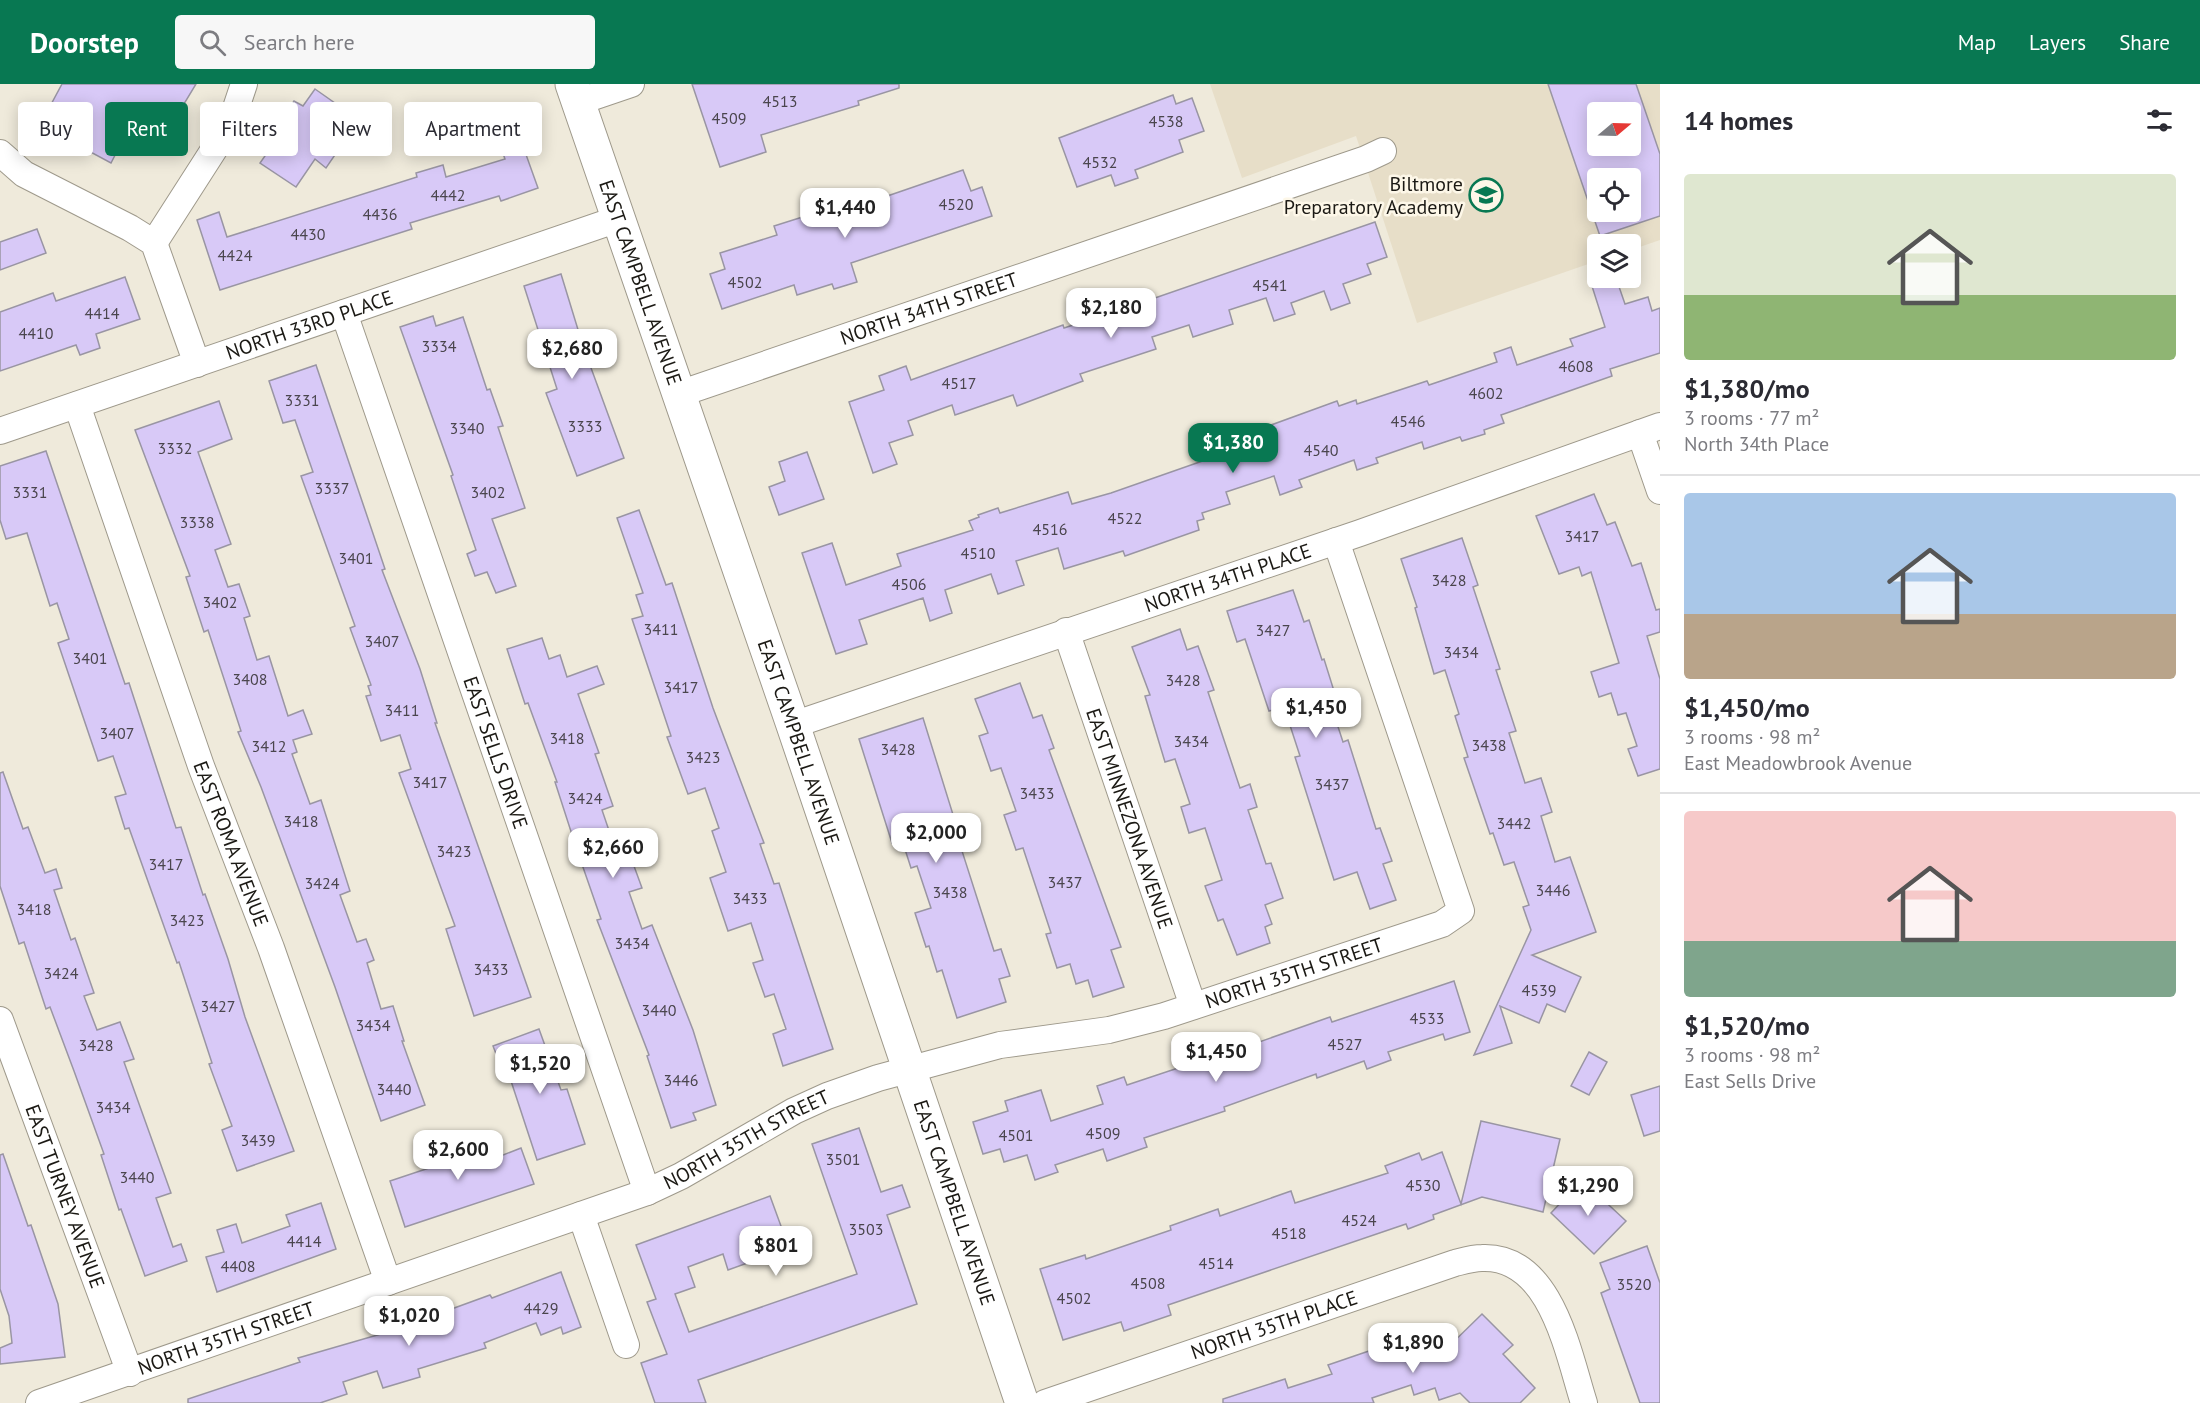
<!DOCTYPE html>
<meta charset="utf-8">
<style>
:root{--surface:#fff;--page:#f7f7f7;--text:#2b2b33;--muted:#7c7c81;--line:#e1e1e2;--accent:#087852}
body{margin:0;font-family:"PT Sans",sans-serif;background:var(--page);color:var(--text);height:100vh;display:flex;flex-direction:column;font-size:22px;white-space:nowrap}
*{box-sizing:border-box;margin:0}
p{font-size:20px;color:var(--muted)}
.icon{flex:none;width:33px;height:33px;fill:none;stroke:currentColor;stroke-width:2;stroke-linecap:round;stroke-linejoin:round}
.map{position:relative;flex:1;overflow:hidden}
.sheet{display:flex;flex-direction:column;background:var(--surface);width:540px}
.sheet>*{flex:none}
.top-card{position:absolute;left:18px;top:18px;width:570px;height:54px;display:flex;gap:12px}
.needle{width:39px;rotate:71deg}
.fabs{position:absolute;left:1587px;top:18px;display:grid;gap:12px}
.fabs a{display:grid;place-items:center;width:54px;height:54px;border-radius:6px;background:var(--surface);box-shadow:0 3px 15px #0003;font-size:30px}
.price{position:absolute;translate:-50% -51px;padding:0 14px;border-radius:12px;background:#fff;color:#222;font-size:20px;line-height:39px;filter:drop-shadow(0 2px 3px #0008)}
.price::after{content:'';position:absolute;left:50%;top:36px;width:18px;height:14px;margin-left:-9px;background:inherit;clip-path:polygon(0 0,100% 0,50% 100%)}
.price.active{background:var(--accent);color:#fff}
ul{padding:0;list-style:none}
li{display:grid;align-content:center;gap:12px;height:318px;padding:0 24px}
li+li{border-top:2px solid var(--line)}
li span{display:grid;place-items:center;height:186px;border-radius:6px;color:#555}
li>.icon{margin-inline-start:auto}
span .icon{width:108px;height:108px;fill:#fffc;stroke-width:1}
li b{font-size:26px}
h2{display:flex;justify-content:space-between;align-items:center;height:72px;padding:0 24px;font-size:26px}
.chip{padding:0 21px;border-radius:6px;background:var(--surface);box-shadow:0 3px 15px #0003;font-size:21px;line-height:54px}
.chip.active{background:var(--accent);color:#fff}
header{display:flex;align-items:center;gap:36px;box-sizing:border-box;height:84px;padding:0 30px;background:var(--accent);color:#fff}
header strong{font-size:28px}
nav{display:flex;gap:33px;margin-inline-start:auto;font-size:21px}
.search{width:420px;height:54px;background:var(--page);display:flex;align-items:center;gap:15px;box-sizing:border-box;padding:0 21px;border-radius:6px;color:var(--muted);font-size:22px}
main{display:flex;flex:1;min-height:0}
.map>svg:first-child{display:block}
.built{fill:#e7dec8;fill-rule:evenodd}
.building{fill:#d8c9f7;stroke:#9995a3;stroke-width:1.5;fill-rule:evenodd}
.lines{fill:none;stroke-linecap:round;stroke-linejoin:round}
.street-casing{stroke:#9e998b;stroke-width:28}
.secondary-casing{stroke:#9e998b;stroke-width:35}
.street{stroke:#fff;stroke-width:26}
.secondary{stroke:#fff;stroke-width:33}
.labels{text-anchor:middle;stroke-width:5;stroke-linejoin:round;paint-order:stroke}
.number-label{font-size:16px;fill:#4a454d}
.poi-label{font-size:20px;fill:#1b1914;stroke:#fdf7e8;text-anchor:end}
.street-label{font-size:20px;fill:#1b1914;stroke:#fdf7e8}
</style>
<header>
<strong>Doorstep</strong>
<div class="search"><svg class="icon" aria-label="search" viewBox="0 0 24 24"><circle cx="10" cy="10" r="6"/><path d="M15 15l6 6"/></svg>Search here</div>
<nav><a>Map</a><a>Layers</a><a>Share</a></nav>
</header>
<main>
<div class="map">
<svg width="1660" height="1319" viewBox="0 0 1660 1319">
<rect width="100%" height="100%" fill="#efeadb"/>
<path class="built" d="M1210 0H1660V156L1631 166 1630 160H1598L1597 177 1417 239 1356 52 1242 94ZM1598 28H1630V62H1598ZM1598 94H1630V128H1598Z"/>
<g class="building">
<polygon points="62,0 196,0 158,63 128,46 111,79 40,41"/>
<polygon points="692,0 899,0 899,4 858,17 859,21 761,51 766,68 720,83"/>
<path d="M1548 0H1636L1660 70V132L1600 152ZM1598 28H1630V62H1598ZM1598 94H1630V128H1598Z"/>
<polygon points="315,5 359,36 326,84 315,75 296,103 260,79 288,39 282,35 294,17 303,22"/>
<polygon points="1173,11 1176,20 1192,14 1204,47 1179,56 1183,68 1135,86 1138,94 1115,102 1111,91 1077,103 1059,54"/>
<polygon points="529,42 536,61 524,65 538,104 501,117 499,112 410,139 412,145 220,206 197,136 219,128 227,153 417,93 416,89 443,81 446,93 505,75 497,53"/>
<polygon points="963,86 971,107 982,103 992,132 851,179 857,198 834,205 832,200 797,211 794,201 722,225 710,190 725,185 720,169 777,151 774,142 812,130 808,121 829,114 835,130"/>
<polygon points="1375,138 1387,173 1367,180 1371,190 1343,200 1350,219 1331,226 1324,207 1291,219 1295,230 1274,237 1266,214 1229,226 1233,240 1193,253 1189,241 1152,253 1156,265 1080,290 1083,297 1017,322 1013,311 955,331 952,321 908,337 913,351 889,359 897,380 873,389 849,318 884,306 879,292 906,282 911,296 1063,241 1064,244 1152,215"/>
<polygon points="37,145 46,169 0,186 0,158"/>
<polygon points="561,190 583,262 624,374 577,392 546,309 557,305 524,202"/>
<polygon points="125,193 140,235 96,250 100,264 80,271 76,261 0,287 0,228 53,209 56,217"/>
<polygon points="1609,194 1616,194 1625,220 1648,213 1652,227 1660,224 1660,269 1610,285 1612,292 1501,331 1504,339 1484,346 1485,350 1462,357 1460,353 1424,365 1422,358 1376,374 1378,379 1357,386 1354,376 1299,396 1302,403 1280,411 1274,392 1226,408 1230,420 1202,429 1204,435 1197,437 1199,446 1125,472 1123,467 1064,485 1058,464 1016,477 1024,501 998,510 991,490 945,506 952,529 930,537 923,514 859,536 867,560 836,570 802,469 832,459 846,501 901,482 897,470 973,446 969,437 979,433 978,431 998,424 1000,429 1068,408 1072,420 1111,409 1231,367 1227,357 1337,317 1339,322 1356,316 1357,320 1427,297 1429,301 1497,278 1494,269 1511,263 1517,281 1573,262 1570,255 1605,243 1591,199"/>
<polygon points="433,232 436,242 463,233 487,306 490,305 503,342 498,343 525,424 492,435 516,502 496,509 487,488 475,492 467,470 476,466 451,392 453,391 400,243"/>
<polygon points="316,281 385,485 382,486 420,585 437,639 435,639 531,913 474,932 446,845 455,842 399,689 411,685 400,651 381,657 366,612 371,611 368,602 371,601 350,544 355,542 301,392 313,388 295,336 283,339 269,297"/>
<polygon points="219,317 232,355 198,368 231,460 215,466 228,503 239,500 250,532 244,534 257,576 269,572 288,632 303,626 312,650 293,656 297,668 292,670 310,720 321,716 350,807 340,811 357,858 366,855 374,876 367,879 381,925 393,922 404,957 402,957 425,1021 381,1037 335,903 261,703 238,648 241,647 208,546 204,548 186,493 190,492 135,346"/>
<polygon points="46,367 125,600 129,599 176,744 181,743 203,811 205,810 228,875 245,933 294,1067 237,1087 222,1046 232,1042 209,980 212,979 179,878 177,879 129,744 125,745 115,713 126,710 113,672 98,677 58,559 69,555 57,519 50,522 27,449 6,455 0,436 0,382"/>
<polygon points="807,368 824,415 779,431 769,403 785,397 779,378"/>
<polygon points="1594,410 1607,441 1615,438 1632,482 1641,479 1656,526 1660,525 1660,548 1647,552 1660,595 1660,685 1638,692 1628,665 1637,662 1626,629 1618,631 1611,609 1599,613 1591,588 1619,579 1591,488 1582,492 1579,483 1559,490 1536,432"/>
<polygon points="639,426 666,501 672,499 713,624 764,759 760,760 774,800 779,799 833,965 783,982 773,950 786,945 774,910 765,913 753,879 763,876 751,839 728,847 710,794 726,788 712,747 719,744 705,704 688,710 667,653 671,652 632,535 643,532 636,511 643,509 617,434"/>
<polygon points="1462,454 1478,501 1473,503 1500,585 1496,586 1516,647 1509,649 1525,699 1541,694 1552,728 1541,732 1555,778 1570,773 1596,848 1532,871 1581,893 1565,928 1547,920 1539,939 1500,922 1512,959 1474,971 1531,846 1523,823 1529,821 1514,778 1504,781 1493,749 1490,750 1464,674 1468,673 1455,632 1459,630 1445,586 1434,590 1415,524 1417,523 1401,475"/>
<polygon points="1293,506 1304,538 1309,536 1322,576 1324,575 1334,607 1327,609 1343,658 1348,656 1376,745 1380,744 1392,777 1383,780 1396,816 1370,825 1357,788 1334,796 1295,673 1300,672 1284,623 1269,627 1245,555 1237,558 1227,527"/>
<polygon points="1180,545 1187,566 1198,562 1214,606 1208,608 1240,704 1250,700 1257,723 1248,726 1266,780 1271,779 1283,814 1265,821 1272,840 1265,843 1270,859 1237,871 1223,835 1218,837 1205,802 1222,796 1205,744 1189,749 1181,723 1190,720 1175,675 1165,678 1145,612 1150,611 1132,563"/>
<polygon points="542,554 549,575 560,571 567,593 597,582 604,600 578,610 599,669 595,670 613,722 602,726 619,776 630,771 642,804 629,808 642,845 652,841 693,946 716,1021 693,1029 696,1036 671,1044 647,972 649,971 597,836 601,835 577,766 555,698 557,698 528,619 525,620 507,565"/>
<polygon points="1020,599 1033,634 1042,631 1054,664 1049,666 1121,863 1111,866 1124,903 1093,913 1088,896 1076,900 1070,880 1057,884 1046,850 1051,849 1023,764 1016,766 1004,731 1016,727 1001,684 991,687 979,652 988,649 975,615"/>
<polygon points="923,634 964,766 962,767 994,867 1001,865 1010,892 999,895 1006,918 957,934 942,886 937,888 929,862 926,863 915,829 931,824 917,782 911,784 902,756 892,759 859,655"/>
<polygon points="3,688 23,745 28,743 45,789 56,785 62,804 54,806 71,856 75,854 94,909 84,912 97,946 120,938 134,975 124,978 171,1109 156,1114 173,1163 181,1160 187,1177 145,1192 121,1125 119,1126 101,1071 104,1070 74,987 50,923 46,925 24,858 19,860 0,802 0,689"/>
<polygon points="1454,897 1470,948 1445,956 1443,950 1388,968 1391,976 1367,985 1364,977 1317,994 1316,990 1224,1023 1225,1027 1144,1054 1147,1063 1107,1077 1103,1065 1055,1081 1058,1088 1035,1096 1027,1071 1004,1078 1000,1065 983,1070 973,1038 1008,1027 1005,1017 1041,1006 1051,1037 1103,1020 1097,1002 1124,993 1127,1001 1208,974 1208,976 1330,933 1332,938"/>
<polygon points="539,945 561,1006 567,1005 585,1060 537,1076 510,994 506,995 493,962"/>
<polygon points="1589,968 1607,978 1589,1011 1571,1002"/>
<polygon points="1660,1002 1660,1047 1644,1052 1631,1011"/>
<polygon points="1481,1037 1560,1055 1543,1128 1482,1113 1433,1131 1434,1135 1408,1145 1406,1140 1168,1221 1171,1231 1124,1247 1121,1238 1063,1256 1040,1185 1085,1171 1086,1175 1171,1146 1170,1142 1218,1125 1220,1132 1291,1107 1295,1119 1388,1089 1385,1082 1419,1069 1422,1076 1442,1068 1461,1120"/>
<polygon points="859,1044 881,1108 902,1101 910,1123 887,1131 917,1220 698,1296 706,1319 655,1319 641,1279 667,1270 647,1218 656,1215 636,1161 770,1112 789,1164 728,1186 723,1170 688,1183 695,1203 675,1210 689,1248 857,1190 812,1060"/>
<polygon points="443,1050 451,1077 494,1061 498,1073 521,1064 534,1100 405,1143 390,1097 429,1084 421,1058"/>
<polygon points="3,1070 28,1142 31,1141 58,1220 65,1273 0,1280 0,1264 12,1259 9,1232 0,1205 0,1071"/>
<polygon points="1582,1096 1626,1137 1594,1170 1551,1129"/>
<polygon points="321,1119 336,1165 217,1208 206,1173 224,1168 217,1146 236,1140 242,1159 290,1142 286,1131"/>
<polygon points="1647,1162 1660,1199 1660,1319 1640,1319 1601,1209 1610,1205 1600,1179"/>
<polygon points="561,1188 581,1243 563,1250 561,1243 541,1251 536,1239 484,1259 486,1264 418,1285 420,1293 383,1304 377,1287 343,1298 347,1310 320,1319 188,1319 188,1315 300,1278 298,1274 436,1234 435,1231 490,1211 492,1214"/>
<polygon points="1482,1230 1513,1261 1503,1270 1535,1304 1520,1319 1470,1319 1460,1309 1439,1316 1435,1304 1414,1311 1411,1301 1372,1314 1374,1319 1223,1319 1223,1315 1285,1295 1288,1304 1332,1290 1328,1281 1401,1256 1404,1265 1431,1256 1437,1274"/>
</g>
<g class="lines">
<defs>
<g id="street">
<polyline points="578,18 631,0"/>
<polyline points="0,69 24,90 130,144 154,159 197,280"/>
<polyline points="154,159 231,39 244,0"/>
<path id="s1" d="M344 229 647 1108"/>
<path id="s2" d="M679 310 1366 75 1383 67"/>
<path id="s3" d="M77 321 201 682 271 864 388 1198"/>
<path id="s4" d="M0 347 618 135"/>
<polyline points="1640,349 1660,407"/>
<path id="s5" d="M1066 547 1193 922"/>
<path id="s6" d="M793 641 1360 449 1660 342"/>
<path id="s7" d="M0 936 130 1289"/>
<polyline points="581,1131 626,1261"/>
<path id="s8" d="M39 1319 647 1108 681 1092 794 1027 827 1012 878 994 1000 961 1109 946 1164 932 1442 840 1461 827 1336 457"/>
<path id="s9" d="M1045 1319 1455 1179C1463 1177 1473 1174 1482 1174 1551 1171 1568 1269 1584 1319"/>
</g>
<g id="secondary">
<path id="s10" d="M572 0 793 641 1022 1319"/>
</g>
</defs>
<use href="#street" class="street-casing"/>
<use href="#secondary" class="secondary-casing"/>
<use href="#street" class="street"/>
<use href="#secondary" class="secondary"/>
</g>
<defs>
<symbol id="school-ring" viewBox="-11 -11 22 22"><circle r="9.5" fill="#fdf7e8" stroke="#087852" stroke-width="1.5"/><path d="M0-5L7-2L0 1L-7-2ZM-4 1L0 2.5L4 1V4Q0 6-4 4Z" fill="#087852"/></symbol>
</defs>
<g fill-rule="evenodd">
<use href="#school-ring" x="1467" y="92" width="38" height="38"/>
</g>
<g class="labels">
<g class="number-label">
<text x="780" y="23">4513</text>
<text x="729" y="40">4509</text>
<text x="1166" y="43">4538</text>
<text x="1100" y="84">4532</text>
<text x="448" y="117">4442</text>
<text x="956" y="126">4520</text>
<text x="380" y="136">4436</text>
<text x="308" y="156">4430</text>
<text x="235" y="177">4424</text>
<text x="745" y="204">4502</text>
<text x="1270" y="207">4541</text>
<text x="102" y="235">4414</text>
<text x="36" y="255">4410</text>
<text x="439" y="268">3334</text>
<text x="1576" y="288">4608</text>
<text x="959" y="305">4517</text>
<text x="1486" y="315">4602</text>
<text x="302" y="322">3331</text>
<text x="1408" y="343">4546</text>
<text x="585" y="348">3333</text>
<text x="467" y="350">3340</text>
<text x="175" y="370">3332</text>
<text x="1321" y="372">4540</text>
<text x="332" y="410">3337</text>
<text x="30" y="414">3331</text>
<text x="488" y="414">3402</text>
<text x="1125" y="440">4522</text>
<text x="197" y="444">3338</text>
<text x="1050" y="451">4516</text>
<text x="1582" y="458">3417</text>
<text x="978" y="475">4510</text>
<text x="356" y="480">3401</text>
<text x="1449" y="502">3428</text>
<text x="909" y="506">4506</text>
<text x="220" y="524">3402</text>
<text x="661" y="551">3411</text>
<text x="1273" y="552">3427</text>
<text x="382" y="563">3407</text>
<text x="1461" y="574">3434</text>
<text x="90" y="580">3401</text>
<text x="250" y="601">3408</text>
<text x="1183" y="602">3428</text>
<text x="681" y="609">3417</text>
<text x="402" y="632">3411</text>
<text x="117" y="655">3407</text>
<text x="567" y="660">3418</text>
<text x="1191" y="663">3434</text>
<text x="1489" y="667">3438</text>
<text x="269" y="668">3412</text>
<text x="898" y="671">3428</text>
<text x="703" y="679">3423</text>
<text x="430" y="704">3417</text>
<text x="1332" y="706">3437</text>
<text x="1037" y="715">3433</text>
<text x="585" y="720">3424</text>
<text x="301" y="743">3418</text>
<text x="1514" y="745">3442</text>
<text x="454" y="773">3423</text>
<text x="166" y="786">3417</text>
<text x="1065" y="804">3437</text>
<text x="322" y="805">3424</text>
<text x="1553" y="812">3446</text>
<text x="950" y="814">3438</text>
<text x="750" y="820">3433</text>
<text x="34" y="831">3418</text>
<text x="187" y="842">3423</text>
<text x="632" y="865">3434</text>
<text x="491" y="891">3433</text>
<text x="61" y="895">3424</text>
<text x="1539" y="912">4539</text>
<text x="218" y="928">3427</text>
<text x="659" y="932">3440</text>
<text x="1427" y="940">4533</text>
<text x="373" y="947">3434</text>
<text x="1345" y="966">4527</text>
<text x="96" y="967">3428</text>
<text x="681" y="1002">3446</text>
<text x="394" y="1011">3440</text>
<text x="113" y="1029">3434</text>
<text x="1103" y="1055">4509</text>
<text x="1016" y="1057">4501</text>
<text x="258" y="1062">3439</text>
<text x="843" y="1081">3501</text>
<text x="137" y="1099">3440</text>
<text x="1423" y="1107">4530</text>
<text x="1359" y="1142">4524</text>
<text x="866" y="1151">3503</text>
<text x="1289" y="1155">4518</text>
<text x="304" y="1163">4414</text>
<text x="1216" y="1185">4514</text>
<text x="238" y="1188">4408</text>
<text x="1148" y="1205">4508</text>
<text x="1634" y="1206">3520</text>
<text x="1074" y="1220">4502</text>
<text x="541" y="1230">4429</text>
</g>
<g class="poi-label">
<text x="1463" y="107">Biltmore<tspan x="1463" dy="23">Preparatory Academy</tspan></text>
</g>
<g class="street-label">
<text dy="7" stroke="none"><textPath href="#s10" startOffset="210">EAST CAMPBELL AVENUE</textPath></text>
<text dy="7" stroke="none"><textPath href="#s2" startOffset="264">NORTH 34TH STREET</textPath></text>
<text dy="7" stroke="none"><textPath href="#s4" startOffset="327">NORTH 33RD PLACE</textPath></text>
<text dy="7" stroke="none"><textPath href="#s6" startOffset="459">NORTH 34TH PLACE</textPath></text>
<text dy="7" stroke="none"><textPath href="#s10" startOffset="696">EAST CAMPBELL AVENUE</textPath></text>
<text dy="7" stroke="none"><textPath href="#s1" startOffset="465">EAST SELLS DRIVE</textPath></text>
<text dy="7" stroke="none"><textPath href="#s5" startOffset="198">EAST MINNEZONA AVENUE</textPath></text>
<text dy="7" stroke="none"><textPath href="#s3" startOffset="465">EAST ROMA AVENUE</textPath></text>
<text dy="7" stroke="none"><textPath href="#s8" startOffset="1332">NORTH 35TH STREET</textPath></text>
<text dy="7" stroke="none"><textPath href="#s8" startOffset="756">NORTH 35TH STREET</textPath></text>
<text dy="7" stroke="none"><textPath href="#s7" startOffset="188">EAST TURNEY AVENUE</textPath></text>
<text dy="7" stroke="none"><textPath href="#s10" startOffset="1182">EAST CAMPBELL AVENUE</textPath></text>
<text dy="7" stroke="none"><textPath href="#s9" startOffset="242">NORTH 35TH PLACE</textPath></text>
<text dy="7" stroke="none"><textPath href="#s8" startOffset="198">NORTH 35TH STREET</textPath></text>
</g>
</g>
</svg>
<div class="fabs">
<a><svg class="needle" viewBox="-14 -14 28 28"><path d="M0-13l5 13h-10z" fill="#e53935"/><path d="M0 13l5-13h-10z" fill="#7c7c81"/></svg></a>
<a><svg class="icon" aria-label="locate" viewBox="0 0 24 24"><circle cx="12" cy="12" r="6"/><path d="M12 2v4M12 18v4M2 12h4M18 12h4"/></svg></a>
<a><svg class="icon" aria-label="layers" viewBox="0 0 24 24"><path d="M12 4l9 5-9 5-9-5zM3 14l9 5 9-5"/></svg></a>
</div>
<b class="price" style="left:845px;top:155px">$1,440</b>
<b class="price" style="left:1111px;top:255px">$2,180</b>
<b class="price" style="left:572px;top:296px">$2,680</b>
<b class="price active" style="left:1233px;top:390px">$1,380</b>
<b class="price" style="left:1316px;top:655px">$1,450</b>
<b class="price" style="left:936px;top:780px">$2,000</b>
<b class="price" style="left:613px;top:795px">$2,660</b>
<b class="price" style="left:1216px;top:999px">$1,450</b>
<b class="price" style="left:540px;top:1011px">$1,520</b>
<b class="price" style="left:458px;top:1097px">$2,600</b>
<b class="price" style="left:1588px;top:1133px">$1,290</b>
<b class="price" style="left:776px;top:1193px">$801</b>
<b class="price" style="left:409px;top:1263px">$1,020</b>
<b class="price" style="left:1413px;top:1290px">$1,890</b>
<div class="top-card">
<a class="chip">Buy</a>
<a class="chip active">Rent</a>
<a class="chip">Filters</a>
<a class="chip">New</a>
<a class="chip">Apartment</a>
</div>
</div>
<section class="sheet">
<h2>14 homes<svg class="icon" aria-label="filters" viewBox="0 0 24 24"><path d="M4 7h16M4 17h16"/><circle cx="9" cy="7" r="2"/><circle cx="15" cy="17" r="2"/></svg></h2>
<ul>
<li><span style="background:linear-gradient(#dfe7d0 65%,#8fb573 0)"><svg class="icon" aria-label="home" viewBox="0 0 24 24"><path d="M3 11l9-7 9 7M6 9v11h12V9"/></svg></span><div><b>$1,380/mo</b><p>3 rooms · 77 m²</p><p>North 34th Place</p></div></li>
<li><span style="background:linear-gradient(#a9c7e8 65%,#b9a48a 0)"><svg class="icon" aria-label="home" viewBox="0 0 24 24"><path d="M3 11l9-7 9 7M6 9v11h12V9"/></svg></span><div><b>$1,450/mo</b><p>3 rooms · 98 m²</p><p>East Meadowbrook Avenue</p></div></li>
<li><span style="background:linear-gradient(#f6c9c9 70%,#7fa58c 0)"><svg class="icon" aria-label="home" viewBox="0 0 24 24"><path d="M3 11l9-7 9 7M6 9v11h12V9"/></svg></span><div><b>$1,520/mo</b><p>3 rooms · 98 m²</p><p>East Sells Drive</p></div></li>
</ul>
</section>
</main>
